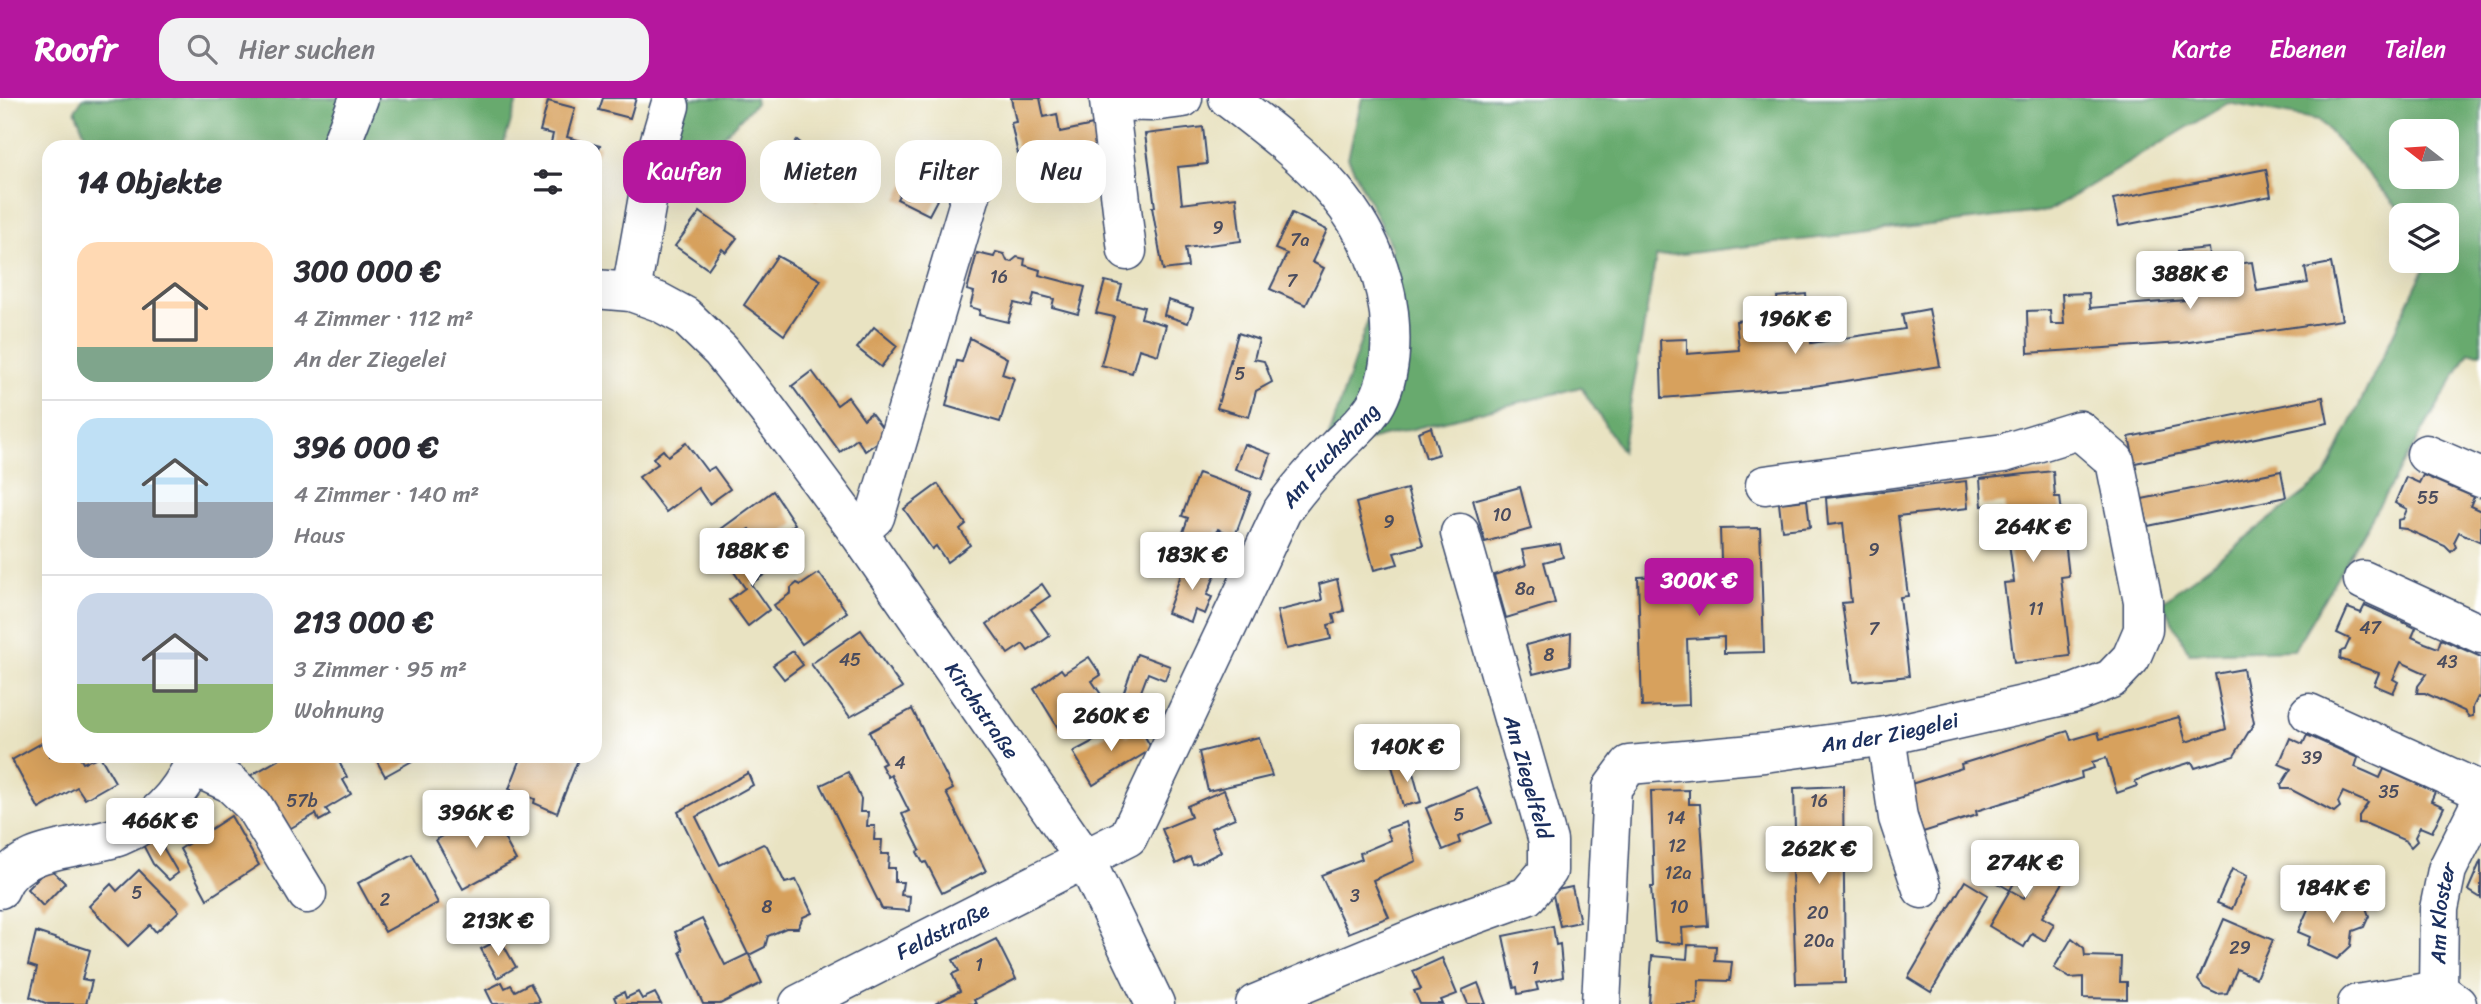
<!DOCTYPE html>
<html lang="de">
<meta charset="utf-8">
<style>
:root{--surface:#fff;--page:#f2f2f3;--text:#2b2b33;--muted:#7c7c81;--line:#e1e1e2;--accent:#b5179e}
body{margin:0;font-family:Sriracha,sans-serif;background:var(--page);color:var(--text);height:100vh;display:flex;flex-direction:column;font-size:26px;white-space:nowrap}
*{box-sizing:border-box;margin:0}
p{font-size:23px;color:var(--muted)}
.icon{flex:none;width:38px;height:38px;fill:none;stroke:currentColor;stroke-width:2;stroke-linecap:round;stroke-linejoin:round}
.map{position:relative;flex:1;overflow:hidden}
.panel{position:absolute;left:42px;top:42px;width:560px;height:623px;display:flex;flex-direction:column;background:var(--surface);border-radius:21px;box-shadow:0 7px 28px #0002}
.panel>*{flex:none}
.banner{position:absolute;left:623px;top:42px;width:665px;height:63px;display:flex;gap:14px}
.needle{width:46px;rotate:287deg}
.fabs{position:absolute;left:2389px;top:21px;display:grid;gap:14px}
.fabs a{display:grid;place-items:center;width:70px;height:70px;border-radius:14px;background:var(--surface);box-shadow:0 7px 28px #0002;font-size:35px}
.price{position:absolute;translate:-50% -60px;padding:0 16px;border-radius:7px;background:#fff;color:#222;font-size:23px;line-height:46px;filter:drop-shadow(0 2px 4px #0008)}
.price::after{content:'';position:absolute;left:50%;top:42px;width:21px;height:16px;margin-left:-10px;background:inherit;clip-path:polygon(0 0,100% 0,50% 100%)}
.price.selected{background:var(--accent);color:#fff}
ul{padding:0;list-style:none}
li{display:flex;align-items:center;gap:21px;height:175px;padding:0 35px}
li+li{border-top:2px solid var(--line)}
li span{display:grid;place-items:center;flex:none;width:196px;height:140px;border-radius:21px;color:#555}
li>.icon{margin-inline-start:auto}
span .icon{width:84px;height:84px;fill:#fffc;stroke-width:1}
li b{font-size:30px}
h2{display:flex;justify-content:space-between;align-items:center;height:84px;padding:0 35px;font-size:30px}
.chip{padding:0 24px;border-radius:21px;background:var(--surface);box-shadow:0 7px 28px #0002;font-size:24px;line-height:63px}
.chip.selected{background:var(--accent);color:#fff}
header{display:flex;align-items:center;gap:42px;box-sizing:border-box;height:98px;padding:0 35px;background:var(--accent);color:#fff}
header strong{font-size:33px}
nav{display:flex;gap:38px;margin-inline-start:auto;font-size:24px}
.search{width:490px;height:63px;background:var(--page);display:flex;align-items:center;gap:18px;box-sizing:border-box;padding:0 24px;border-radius:21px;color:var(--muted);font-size:26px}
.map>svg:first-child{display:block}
.forest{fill:#68aa6e;stroke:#426c66;stroke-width:2;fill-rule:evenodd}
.building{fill:#d7a15d;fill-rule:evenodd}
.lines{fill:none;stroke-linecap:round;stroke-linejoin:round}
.minor-casing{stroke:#3a4a6d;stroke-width:41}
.minor{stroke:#fff;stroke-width:38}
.labels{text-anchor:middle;stroke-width:5;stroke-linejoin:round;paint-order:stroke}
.number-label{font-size:18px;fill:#4a4c5e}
.street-label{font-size:21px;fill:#1b2f5e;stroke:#fff}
</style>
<header>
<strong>Roofr</strong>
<div class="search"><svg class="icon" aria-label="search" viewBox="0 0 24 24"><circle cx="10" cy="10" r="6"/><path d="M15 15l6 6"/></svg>Hier suchen</div>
<nav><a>Karte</a><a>Ebenen</a><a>Teilen</a></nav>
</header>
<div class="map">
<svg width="2481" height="906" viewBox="0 0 2481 906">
<rect width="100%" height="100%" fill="#fff"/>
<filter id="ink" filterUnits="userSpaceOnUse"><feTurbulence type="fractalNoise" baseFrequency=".0143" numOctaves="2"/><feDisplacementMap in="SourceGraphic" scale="14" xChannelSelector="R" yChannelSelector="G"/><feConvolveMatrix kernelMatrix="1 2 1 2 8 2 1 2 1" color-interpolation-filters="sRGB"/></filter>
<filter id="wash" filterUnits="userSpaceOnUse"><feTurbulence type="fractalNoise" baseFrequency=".00686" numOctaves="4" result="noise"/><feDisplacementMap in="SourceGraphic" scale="28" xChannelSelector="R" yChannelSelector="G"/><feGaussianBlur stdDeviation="1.57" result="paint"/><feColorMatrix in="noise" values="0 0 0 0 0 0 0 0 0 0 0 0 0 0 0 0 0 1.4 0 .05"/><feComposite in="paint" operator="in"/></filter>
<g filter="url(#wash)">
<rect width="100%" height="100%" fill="#e9e3c2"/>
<g class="forest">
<polygon points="83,0 518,0 503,49 90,49 75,12"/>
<polygon points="678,0 755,0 756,5 704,57 670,33"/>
<path d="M1362 0H2481V255L2469 254 2294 552 2189 555 2162 504 2325 379 2428 163H2446V117H2405L2319 22 2228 5 2048 113 1656 159 1622 353 1581 289 1324 353 1392 150 1348 60ZM2401 33H2446V79H2401Z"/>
</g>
<g id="blocks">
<g class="building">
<polygon points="603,0 636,0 630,20 599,12"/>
<polygon points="1011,0 1040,0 1044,19 1057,16 1060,34 1093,27 1101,64 1069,70 1073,86 1045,92 1036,52 1018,56 1011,25 1016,24"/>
<polygon points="548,3 575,10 567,39 600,48 596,58 595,49 550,49 553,36 540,33"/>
<polygon points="1203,29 1207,66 1178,69 1182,106 1236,99 1241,143 1185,150 1188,169 1163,172 1152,109 1155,109 1145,36"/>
<polygon points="797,42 827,67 823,71 836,81 817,103 805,93 801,97 771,72"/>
<polygon points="2266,71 2271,98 2119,128 2113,101"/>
<polygon points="906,84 938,100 929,117 897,101"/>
<polygon points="700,114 737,140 726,154 722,151 708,171 675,148"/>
<polygon points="1292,115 1327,132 1312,164 1324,170 1306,207 1270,191 1287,156 1275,151"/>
<polygon points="2208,150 2213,188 2220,187 2217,168 2252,164 2257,193 2308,185 2305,170 2331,165 2342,222 2182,245 2028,255 2027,213 2050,212 2051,226 2064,226 2062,196 2089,195 2090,210 2185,202 2178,153"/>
<polygon points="996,154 1004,156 1007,163 1011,164 1017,159 1025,161 1024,167 1040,172 1039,177 1085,189 1078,216 1052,209 1054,201 1034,196 1031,209 1014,205 1008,224 979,217 980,212 970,209 974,194 967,192 977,155 994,159"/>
<polygon points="777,158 821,182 784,237 744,207"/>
<polygon points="1105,183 1122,187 1118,202 1144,209 1141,220 1166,227 1158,257 1139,251 1132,275 1101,267 1114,219 1096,215"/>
<polygon points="1806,196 1811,245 1905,231 1902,216 1929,211 1940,268 1814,288 1662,300 1660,242 1687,241 1687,256 1739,252 1736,223 1772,220 1774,238 1781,237 1777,199"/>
<polygon points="1168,202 1193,210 1188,225 1164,217"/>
<polygon points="874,229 897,248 881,269 857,250"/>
<polygon points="1238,235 1259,242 1254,261 1264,263 1272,284 1256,293 1249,319 1217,310"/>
<polygon points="970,240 1007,260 1002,276 1014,280 1000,324 946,308 957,263 962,264"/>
<polygon points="812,273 837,307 848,299 864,321 871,315 888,337 865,353 857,341 840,354 792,288"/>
<polygon points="2323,299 2328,325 2135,365 2129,339"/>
<polygon points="1431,329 1439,356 1426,360 1418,334"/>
<polygon points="686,345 707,373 714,369 730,391 709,406 698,390 666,414 639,379 658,366 653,360 663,352 668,358"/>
<polygon points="1244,346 1271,356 1262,381 1235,371"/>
<polygon points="2053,373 2055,399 2060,399 2069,478 2061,479 2070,558 2014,565 2004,485 2014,484 2004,405 1982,408 1980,381"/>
<polygon points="2281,373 2286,399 2148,428 2142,401"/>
<polygon points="1198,375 1251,394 1235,438 1218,431 1209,457 1179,446 1188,420 1182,418"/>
<polygon points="2423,377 2474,399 2470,408 2481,413 2481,444 2459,434 2454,444 2456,449 2451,454 2445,448 2406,431 2398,430 2398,422 2403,421 2407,411 2395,405 2406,379 2419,385"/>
<polygon points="1966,383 1968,410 1898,418 1908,498 1900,499 1909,578 1853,584 1842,505 1851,504 1843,425 1828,427 1826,400"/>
<polygon points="938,386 966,426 960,431 970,447 947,464 936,448 932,451 904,411"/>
<polygon points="1520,389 1531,431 1485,444 1473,402"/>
<polygon points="1407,391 1423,447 1394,455 1398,466 1374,472 1356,405"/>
<polygon points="773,393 795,426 763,449 750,431 715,456 706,442"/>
<polygon points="1807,402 1810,429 1782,432 1779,405"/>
<polygon points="1760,430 1764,554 1724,555 1724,539 1687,541 1689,607 1642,609 1638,479 1684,477 1685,492 1722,491 1720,431"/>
<polygon points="1560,446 1563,459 1544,464 1555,505 1506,520 1494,477 1526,467 1522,452"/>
<polygon points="767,452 778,467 751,486 769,512 748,528 729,502 745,490 734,474"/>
<polygon points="1186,463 1216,475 1207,497 1212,499 1205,516 1195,512 1191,524 1167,515"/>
<polygon points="819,475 847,514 802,546 774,507 791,495 791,490 797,485 801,487"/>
<polygon points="1337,481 1344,513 1333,516 1335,525 1328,527 1331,541 1286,551 1277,513 1322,502 1319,486"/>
<polygon points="1042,486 1050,498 1031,511 1050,538 1028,553 1023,546 1008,556 987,526"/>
<polygon points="2365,507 2416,530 2412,539 2425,545 2438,550 2441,541 2481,559 2481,600 2478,599 2473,609 2473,618 2469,619 2464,613 2425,595 2417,595 2418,588 2427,576 2401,564 2393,581 2398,584 2393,595 2374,587 2379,575 2340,561 2341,553 2345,552 2350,541 2337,535 2348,510 2361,515"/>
<polygon points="861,532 902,590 850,619 811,566"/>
<polygon points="1571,535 1570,567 1533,576 1526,547"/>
<polygon points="793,553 803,567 784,581 773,567"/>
<polygon points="1137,556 1170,568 1165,582 1148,575 1137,604 1122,599"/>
<polygon points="1089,559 1101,577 1092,583 1102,598 1086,608 1090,614 1060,633 1034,591 1061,571 1064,575"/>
<polygon points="2243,571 2254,625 2234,658 2195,670 2192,664 2153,676 2135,683 2137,688 2117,695 2106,660 2092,664 2094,670 2081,674 2082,680 1976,713 1977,717 1923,734 1908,687 1962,670 1961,666 2068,633 2071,642 2098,634 2100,641 2179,619 2186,644 2226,631 2215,576"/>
<polygon points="912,611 953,691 946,695 986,773 942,795 926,764 923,765 917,754 920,752 902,716 909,713 891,677 888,679 881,667 885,665 869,634"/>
<polygon points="1121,628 1127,638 1140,630 1152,651 1093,687 1073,654"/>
<polygon points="2307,637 2358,660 2355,669 2367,674 2380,680 2384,671 2435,694 2431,703 2444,709 2432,734 2420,729 2415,739 2417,743 2411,749 2406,743 2367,726 2359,725 2359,718 2368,705 2343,694 2338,704 2340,709 2334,714 2290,691 2282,691 2281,687 2291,671 2279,666 2290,640 2303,646"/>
<polygon points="1259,639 1272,678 1208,693 1199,654"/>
<polygon points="49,641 49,658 79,658 83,665 100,658 115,684 85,701 77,689 39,711 12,662"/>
<polygon points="285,658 336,658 347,679 343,682 351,696 326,711 330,717 319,723 316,716 282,735 250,678"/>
<polygon points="374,658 421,658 385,678"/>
<polygon points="522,658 579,659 557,715 534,705 535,701 509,691"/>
<polygon points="1410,664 1421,704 1403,708 1392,668"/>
<polygon points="848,674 861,701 860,714 868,714 867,728 875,728 874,742 882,742 881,756 889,756 888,770 895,770 895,784 903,784 901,797 910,798 909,813 882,811 821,687"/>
<polygon points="748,675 753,687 696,719 720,767 763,746 767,748 785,785 796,782 812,815 803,819 798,830 786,830 768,838 765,849 749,857 762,885 720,906 703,906 680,854 683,852 675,834 702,821 725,867 748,856 678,714"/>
<polygon points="1843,688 1845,885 1796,886 1792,773 1796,773 1794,690"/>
<polygon points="1477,689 1492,725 1458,739 1460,745 1443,752 1426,710"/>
<polygon points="1224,692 1235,720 1211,730 1221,754 1199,765 1193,766 1190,759 1176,766 1162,731 1191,719 1187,708"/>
<polygon points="1689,692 1689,706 1700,706 1708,828 1682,830 1683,846 1655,844 1651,789 1654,789 1651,693"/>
<polygon points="489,712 516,762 463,791 436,742"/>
<polygon points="231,718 259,767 207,801 180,751"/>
<polygon points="1406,724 1416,763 1373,782 1389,819 1348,835 1321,777 1362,761 1360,755 1391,742 1386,731"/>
<polygon points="157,739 178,775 169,782 153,766 143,747"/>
<path d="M2014 753 2064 783 2042 819 2054 826 2045 843 2032 835 2024 849 1989 828 2010 792 1996 784ZM2021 773 2035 781 2024 800 2010 792Z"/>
<polygon points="412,756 438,805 385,834 358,785"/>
<polygon points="2481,762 2481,800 2468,792"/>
<polygon points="49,769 65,785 43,808 27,791"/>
<polygon points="2232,771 2247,778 2232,811 2217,805"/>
<polygon points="139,772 179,813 156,834 150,827 128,848 89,808 111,786 117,793"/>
<polygon points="1965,783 1988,797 1931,894 1908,880"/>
<polygon points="1572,789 1580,824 1560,828 1552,793"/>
<polygon points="2315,795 2343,807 2355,802 2365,807 2369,818 2364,829 2353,833 2351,848 2337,861 2307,847 2310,839 2298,834"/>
<polygon points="2224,821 2273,842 2256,880 2237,871 2227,895 2217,896 2204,890 2198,882"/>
<polygon points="1553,828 1556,847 1560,846 1563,879 1536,885 1538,892 1518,896 1517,889 1514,890 1503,838"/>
<polygon points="36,834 90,852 82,881 92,883 86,906 48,906 30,899 37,870 28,867"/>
<polygon points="2072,840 2084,850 2085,858 2121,859 2120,884 2127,884 2127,901 2083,900 2083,879 2070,880 2054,870"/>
<polygon points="500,841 516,869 497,880 481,851"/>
<polygon points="996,841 1016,881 974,902 976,906 935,906 960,893 952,876 959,873 953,862"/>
<polygon points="1688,847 1716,848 1715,863 1732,864 1730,883 1699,882 1697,906 1649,906 1652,858 1687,861"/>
<polygon points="1442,860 1457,896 1441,902 1443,906 1420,906 1414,893 1421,891 1413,873"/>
<polygon points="502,884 505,890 511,887 515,893 530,885 540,904 493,906 486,892"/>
<polygon points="1478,885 1486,906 1468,906 1462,892"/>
<polygon points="624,894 626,900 638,894 642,901 655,895 661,906 617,906 614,899"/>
</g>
</g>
</g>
<g filter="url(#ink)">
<use href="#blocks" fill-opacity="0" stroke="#3a4a6d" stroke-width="2"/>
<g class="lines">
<defs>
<g id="minor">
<polyline points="340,49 359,0"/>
<polyline points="1127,153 1109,3 1152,4 1183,0"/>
<path id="s1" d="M595 191 631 194 659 204 685 218 721 253 766 310 858 434 1085 761 1155 906"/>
<polyline points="631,194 655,59 670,8"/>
<polyline points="2426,356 2481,380"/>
<polyline points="858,434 875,419 977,77"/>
<polyline points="2363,482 2481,536"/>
<polyline points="2309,615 2481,693"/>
<polyline points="1886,638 1898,720 1922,791"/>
<polyline points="193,668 230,685 253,707 307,796"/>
<path d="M0 791C17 747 83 752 120 738 157 723 182 694 197 658"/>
<path id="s2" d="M2438 892 2439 811 2447 772 2481 704"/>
<path id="s3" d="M799 906 1128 739 1282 413C1299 388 1317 369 1338 348 1351 335 1368 321 1377 304 1391 278 1392 244 1389 215 1376 112 1306 60 1228 0"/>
<polyline points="1255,906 1441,829 1527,798 1548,773 1548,743 1460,435"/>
<path id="s4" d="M1601 906 1612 690 1629 667 1764 655 1886 638 2072 596 2111 581 2131 560 2143 532V503L2115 363 2079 332 2004 355 1765 387"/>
<polyline points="2357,906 2438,892 2457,906"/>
</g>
</defs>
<use href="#minor" class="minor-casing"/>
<use href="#minor" class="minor"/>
</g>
</g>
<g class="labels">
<g class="number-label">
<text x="1218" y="136">9</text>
<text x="1300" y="148">7a</text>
<text x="999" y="185">16</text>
<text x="1292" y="189">7</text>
<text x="1240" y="282">5</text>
<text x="2428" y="406">55</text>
<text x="1502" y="423">10</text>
<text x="1389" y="430">9</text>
<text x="1874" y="458">9</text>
<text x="1525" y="497">8a</text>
<text x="2036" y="517">11</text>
<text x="2370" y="536">47</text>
<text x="1874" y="537">7</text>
<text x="1549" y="563">8</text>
<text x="850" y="568">45</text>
<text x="2447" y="570">43</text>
<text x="2312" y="666">39</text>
<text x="900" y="671">4</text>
<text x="2389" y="700">35</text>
<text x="302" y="709">57b</text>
<text x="1819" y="709">16</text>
<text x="1459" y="723">5</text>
<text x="1676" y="726">14</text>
<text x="1677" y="754">12</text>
<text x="1678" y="781">12a</text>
<text x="137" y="801">5</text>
<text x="1355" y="804">3</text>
<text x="385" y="808">2</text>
<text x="767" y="815">8</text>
<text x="1679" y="815">10</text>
<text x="1818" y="821">20</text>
<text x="1819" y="849">20a</text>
<text x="2240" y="856">29</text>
<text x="979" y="873">1</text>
<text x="1535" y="876">1</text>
</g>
<g class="street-label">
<text dy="7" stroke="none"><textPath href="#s3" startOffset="803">Am Fuchshang</textPath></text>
<text dy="7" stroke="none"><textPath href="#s1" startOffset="590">Kirchstraße</textPath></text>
<text dy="7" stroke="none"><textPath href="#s4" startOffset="508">An der Ziegelei</textPath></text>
<text transform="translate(1528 679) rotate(74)" y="7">Am Ziegelfeld</text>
<text dy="7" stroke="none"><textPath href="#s2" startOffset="77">Am Kloster</textPath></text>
<text dy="7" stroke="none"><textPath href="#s3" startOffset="161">Feldstraße</textPath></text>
</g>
</g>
</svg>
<div class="fabs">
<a><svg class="needle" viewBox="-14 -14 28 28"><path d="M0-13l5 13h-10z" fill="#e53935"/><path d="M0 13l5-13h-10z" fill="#7c7c81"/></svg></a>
<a><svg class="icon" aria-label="layers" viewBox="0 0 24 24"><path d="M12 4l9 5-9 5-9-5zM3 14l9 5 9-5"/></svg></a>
</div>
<b class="price" style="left:2190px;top:213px">388K €</b>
<b class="price" style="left:1795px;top:258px">196K €</b>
<b class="price" style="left:2033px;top:466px">264K €</b>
<b class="price" style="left:752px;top:490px">188K €</b>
<b class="price" style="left:1192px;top:494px">183K €</b>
<b class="price selected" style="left:1699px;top:520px">300K €</b>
<b class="price" style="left:1111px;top:655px">260K €</b>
<b class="price" style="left:1407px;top:686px">140K €</b>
<b class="price" style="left:476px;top:752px">396K €</b>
<b class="price" style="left:160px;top:760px">466K €</b>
<b class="price" style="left:1819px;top:788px">262K €</b>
<b class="price" style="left:2025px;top:802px">274K €</b>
<b class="price" style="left:2333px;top:827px">184K €</b>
<b class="price" style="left:498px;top:860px">213K €</b>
<div class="banner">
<a class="chip selected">Kaufen</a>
<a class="chip">Mieten</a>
<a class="chip">Filter</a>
<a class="chip">Neu</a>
</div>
<section class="panel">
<h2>14 Objekte<svg class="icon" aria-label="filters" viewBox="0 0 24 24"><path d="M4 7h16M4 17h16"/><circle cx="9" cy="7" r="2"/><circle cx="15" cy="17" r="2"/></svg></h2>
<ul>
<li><span style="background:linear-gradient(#ffd9b3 75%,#7fa58c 0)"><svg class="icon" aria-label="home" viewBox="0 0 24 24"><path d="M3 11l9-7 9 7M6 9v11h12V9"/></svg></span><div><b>300 000 €</b><p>4 Zimmer · 112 m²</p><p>An der Ziegelei</p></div></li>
<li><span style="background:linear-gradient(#bfe0f5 60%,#9aa5b1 0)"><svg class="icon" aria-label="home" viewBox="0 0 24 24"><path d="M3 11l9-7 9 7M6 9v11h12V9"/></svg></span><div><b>396 000 €</b><p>4 Zimmer · 140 m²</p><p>Haus</p></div></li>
<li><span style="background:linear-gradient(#c9d6e8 65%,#8fb573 0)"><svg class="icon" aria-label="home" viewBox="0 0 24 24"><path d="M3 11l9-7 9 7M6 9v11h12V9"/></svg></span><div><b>213 000 €</b><p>3 Zimmer · 95 m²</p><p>Wohnung</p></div></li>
</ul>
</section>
</div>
